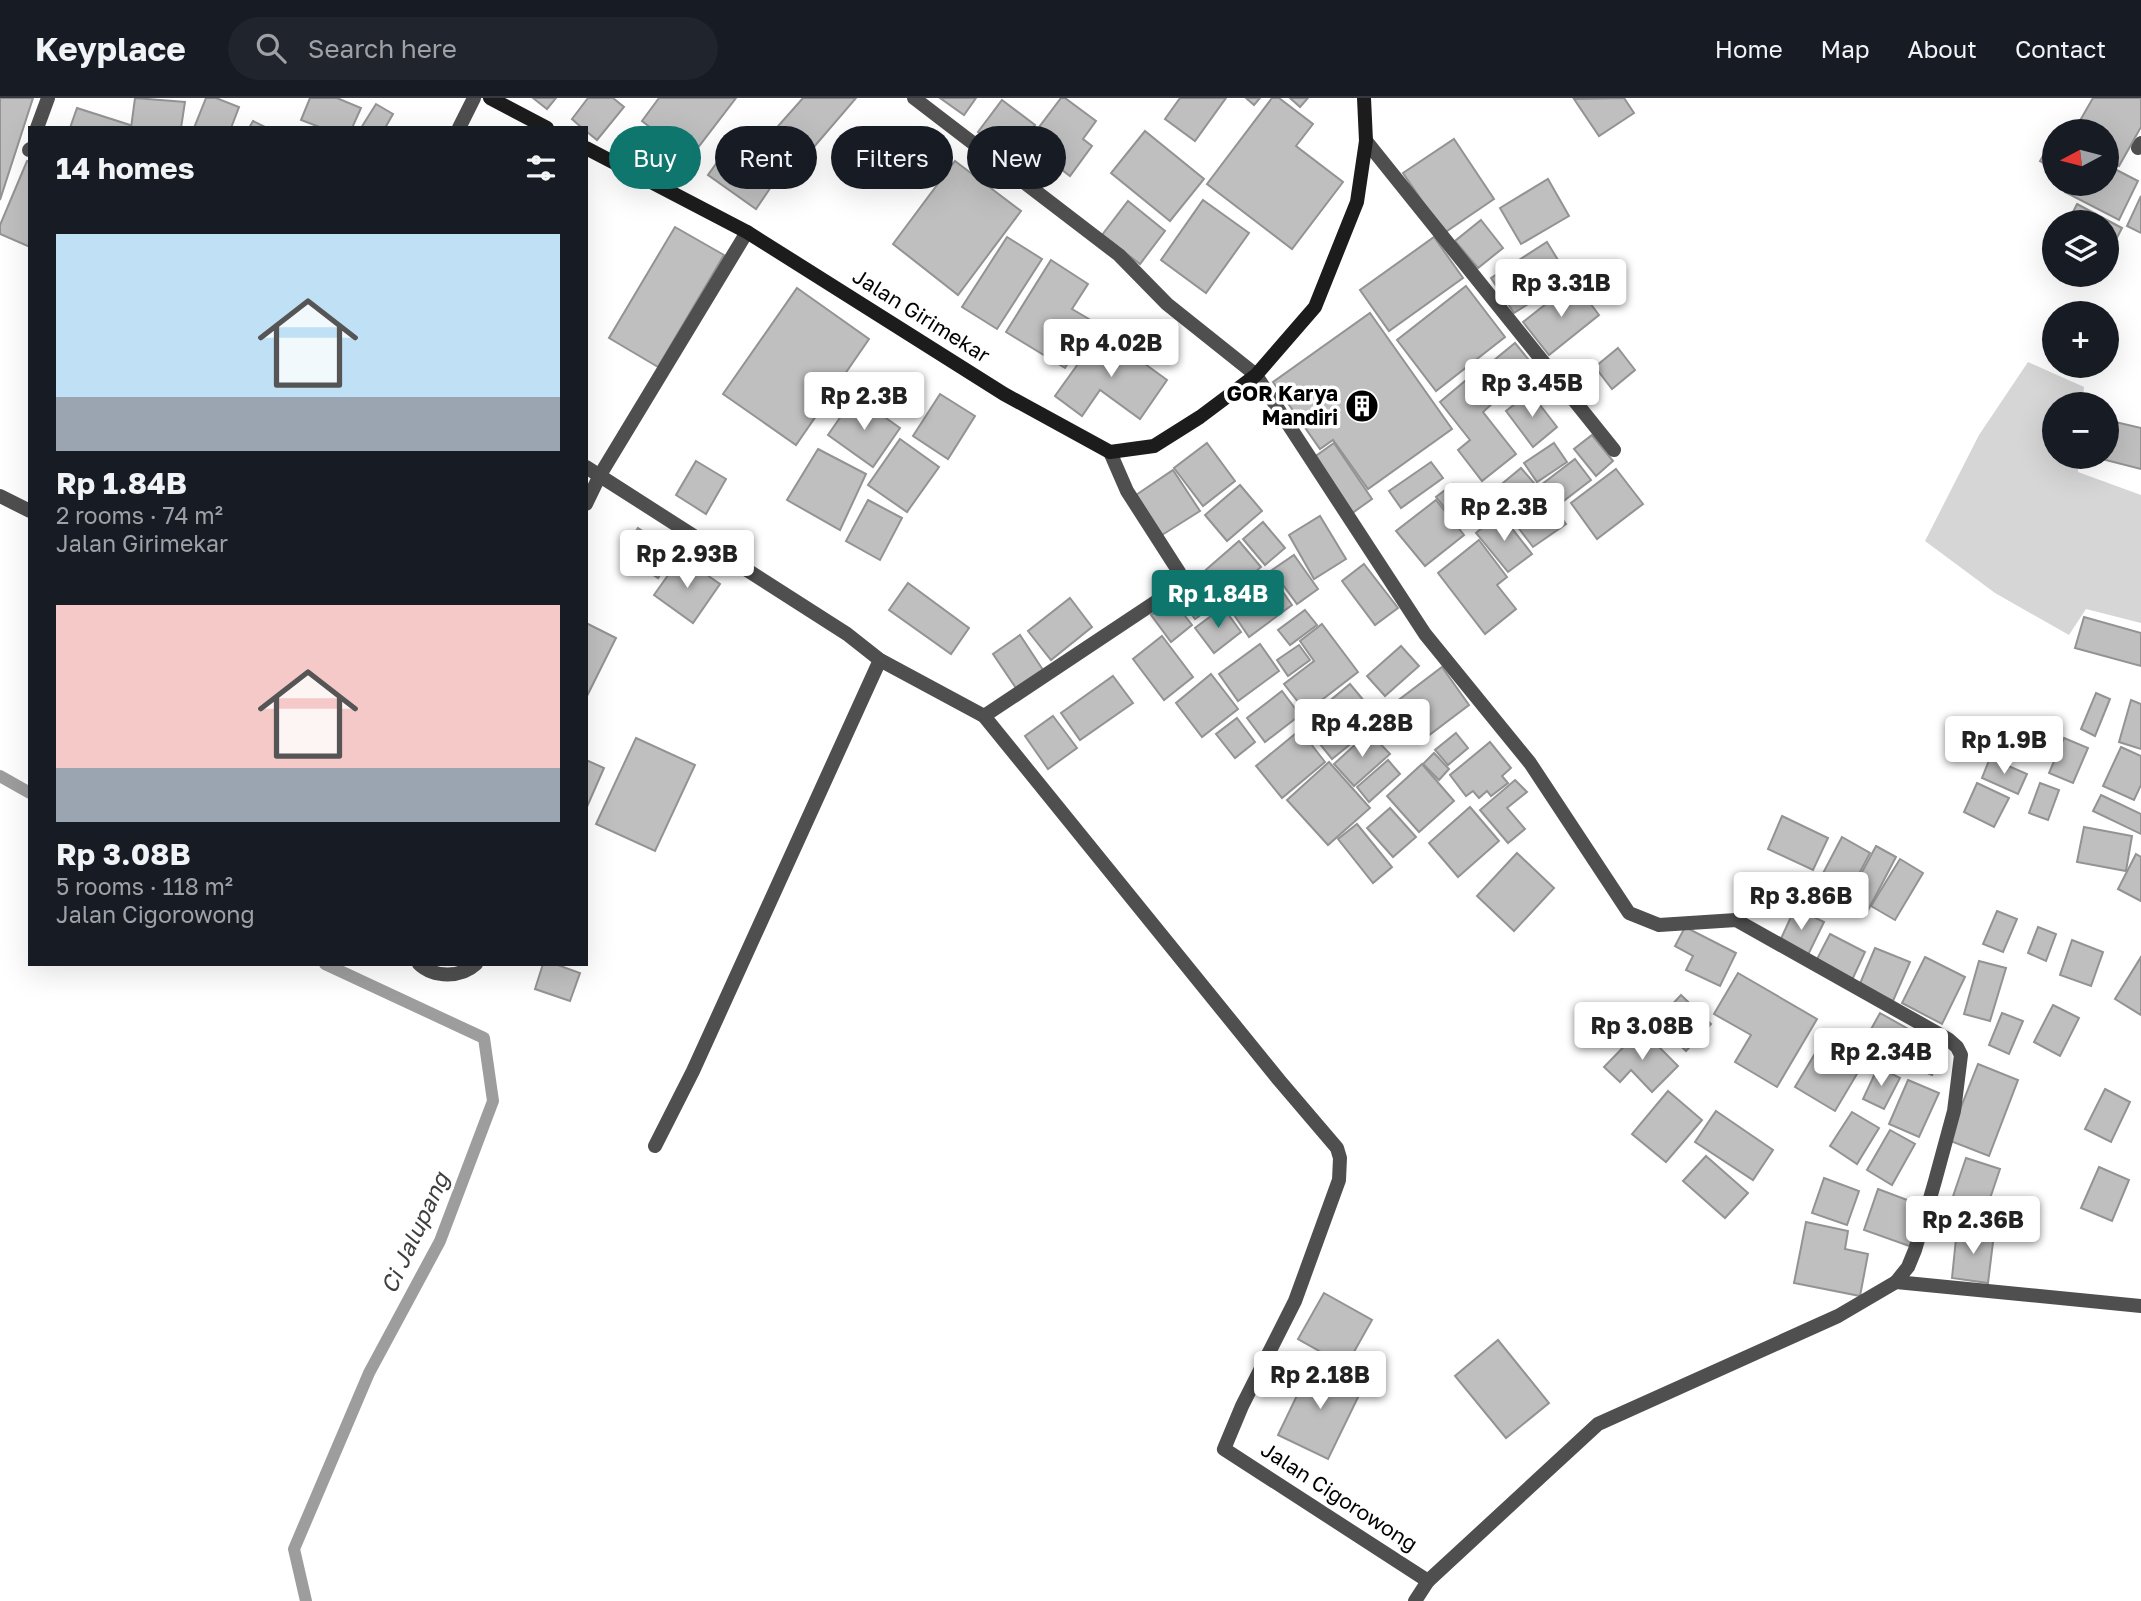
<!DOCTYPE html>
<meta charset="utf-8">
<style>
:root{--surface:#171b24;--page:#20242c;--text:#f1f3f6;--muted:#9ea1a6;--line:#363941;--accent:#0f766e}
body{margin:0;font-family:"Golos Text",sans-serif;background:var(--page);color:var(--text);height:100vh;display:flex;flex-direction:column;font-size:26px;white-space:nowrap}
*{box-sizing:border-box;margin:0}
p{font-size:23px;color:var(--muted)}
.icon{flex:none;width:38px;height:38px;fill:none;stroke:currentColor;stroke-width:2;stroke-linecap:round;stroke-linejoin:round}
.map{position:relative;flex:1;overflow:hidden}
.sheet{position:absolute;left:28px;top:28px;width:560px;height:840px;display:flex;flex-direction:column;background:var(--surface);border-radius:0px;box-shadow:0 7px 28px #0002}
.sheet>*{flex:none}
.top-card{position:absolute;left:609px;top:28px;width:665px;height:63px;display:flex;gap:14px}
.needle{width:46px;rotate:263deg}
.controls{position:absolute;left:2042px;top:21px;display:grid;gap:14px}
.controls a{display:grid;place-items:center;width:77px;height:77px;border-radius:50%;background:var(--surface);box-shadow:0 7px 28px #0002;font-size:35px}
.price{position:absolute;translate:-50% -60px;padding:0 16px;border-radius:7px;background:#fff;color:#222;font-size:23px;line-height:46px;filter:drop-shadow(0 2px 4px #0008)}
.price::after{content:'';position:absolute;left:50%;top:42px;width:21px;height:16px;margin-left:-10px;background:inherit;clip-path:polygon(0 0,100% 0,50% 100%)}
.price.current{background:var(--accent);color:#fff}
ul{padding:0;list-style:none}
li{display:grid;align-content:center;gap:14px;height:371px;padding:0 28px}
li span{display:grid;place-items:center;height:217px;border-radius:0px;color:#555}
li>.icon{margin-inline-start:auto}
span .icon{width:126px;height:126px;fill:#fffc;stroke-width:1}
li b{font-size:30px}
h2{display:flex;justify-content:space-between;align-items:center;height:84px;padding:0 28px;font-size:30px}
.tag{padding:0 24px;border-radius:32px;background:var(--surface);box-shadow:0 7px 28px #0002;font-size:24px;line-height:63px}
.tag.current{background:var(--accent);color:#fff}
header{display:flex;align-items:center;gap:42px;box-sizing:border-box;height:98px;padding:0 35px;background:var(--surface);border-bottom:2px solid var(--line)}
header strong{font-size:33px}
nav{display:flex;gap:38px;margin-inline-start:auto;font-size:24px}
.search{width:490px;height:63px;background:var(--page);display:flex;align-items:center;gap:18px;box-sizing:border-box;padding:0 24px;border-radius:38px;color:var(--muted);font-size:26px}
.map>svg:first-child{display:block}
.green{fill:#d6d6d6}
.lines{fill:none;stroke-linecap:round;stroke-linejoin:round}
.stream{stroke:#9d9d9d;stroke-width:12}
.building{fill:#bfbfbf;stroke:#939393;stroke-width:2}
.street{stroke:#4f4f4f;stroke-width:14}
.secondary{stroke:#1c1c1c;stroke-width:14}
.labels{text-anchor:middle;stroke-width:7;stroke-linejoin:round;paint-order:stroke}
.street-label{font-size:21px;fill:#000;stroke:#fff}
.poi-label{font-size:21px;font-weight:bold;fill:#000;stroke:#fff;text-anchor:end}
.water-label{font-size:23px;font-style:italic;fill:#3e3e3e;stroke:#fff}
</style>
<header>
<strong>Keyplace</strong>
<div class="search"><svg class="icon" aria-label="search" viewBox="0 0 24 24"><circle cx="10" cy="10" r="6"/><path d="M15 15l6 6"/></svg>Search here</div>
<nav><a>Home</a><a>Map</a><a>About</a><a>Contact</a></nav>
</header>
<div class="map">
<svg width="2141" height="1503" viewBox="0 0 2141 1503">
<rect width="100%" height="100%" fill="#fff"/>
<polygon class="green" points="2028,264 2084,289 2083,306 2054,306 2054,359 2079,359 2078,374 2141,397 2141,525 2086,511 2069,537 1995,495 1925,443 1979,337"/>
<g class="lines">
<g class="stream">
<polyline points="0,678 30,695"/>
<polyline points="306,1503 294,1451 369,1275 440,1143 493,1003 484,940 325,866"/>
</g>
</g>
<g class="building">
<polygon points="0,0 33,0 0,102"/>
<polygon points="135,0 185,4 181,30 131,30"/>
<polygon points="206,0 216,0 239,9 231,30 194,30"/>
<polygon points="310,0 337,0 361,10 352,30 322,30 301,22"/>
<polygon points="533,0 556,0 547,11"/>
<polygon points="588,0 613,0 624,9 597,42 586,33 586,30 582,30 572,21"/>
<polygon points="659,0 736,0 690,60 642,23"/>
<polygon points="803,0 856,0 795,71 764,44"/>
<polygon points="940,0 976,0 964,17"/>
<polygon points="1061,0 1065,0 1096,23 1083,41 1092,48 1070,78 1027,45"/>
<polygon points="1180,0 1226,0 1195,43 1165,21"/>
<polygon points="1246,0 1260,0 1254,7"/>
<polygon points="1272,0 1279,0 1313,26 1296,48 1343,84 1292,151 1207,86"/>
<polygon points="1290,0 1308,0 1300,9"/>
<polygon points="1624,0 1634,15 1599,38 1574,1"/>
<polygon points="2093,0 2141,0 2141,29 2119,68 2107,61 2107,33 2074,33"/>
<polygon points="1002,2 1035,27 1011,59 978,34"/>
<polygon points="376,6 393,16 385,30 361,30"/>
<polygon points="77,10 130,27 129,30 70,30"/>
<polygon points="253,23 267,30 249,30"/>
<polygon points="1145,33 1204,81 1170,123 1111,75"/>
<polygon points="2054,38 2054,71 2040,63"/>
<polygon points="1454,41 1494,101 1444,135 1403,75"/>
<polygon points="728,49 775,83 756,111 708,77"/>
<polygon points="27,63 30,64 30,149 0,136 0,127"/>
<polygon points="955,63 1021,113 958,197 893,146"/>
<polygon points="2107,67 2138,83 2119,122 2065,94 2069,86 2107,86"/>
<polygon points="1548,81 1569,118 1521,146 1500,110"/>
<polygon points="2141,98 2141,135 2127,128"/>
<polygon points="1203,102 1249,135 1206,195 1161,162"/>
<polygon points="1128,103 1165,133 1140,166 1102,137"/>
<polygon points="2077,106 2122,130 2107,159 2107,124 2068,124"/>
<polygon points="1481,122 1503,150 1478,170 1455,143"/>
<polygon points="675,129 724,157 658,269 609,240"/>
<polygon points="1007,139 1042,161 997,231 962,209"/>
<polygon points="1434,139 1463,180 1389,233 1360,192"/>
<polygon points="1547,144 1569,180 1514,215 1491,180"/>
<polygon points="1051,162 1088,186 1072,211 1094,224 1065,270 1006,234"/>
<polygon points="1574,184 1599,217 1549,257 1523,224"/>
<polygon points="1466,188 1505,239 1436,293 1397,242"/>
<polygon points="797,190 869,241 796,347 723,296"/>
<polygon points="1370,215 1452,331 1368,391 1333,342 1320,351 1273,284"/>
<polygon points="1101,234 1167,282 1140,321 1100,292 1082,318 1055,298"/>
<polygon points="1515,245 1538,273 1499,306 1476,277"/>
<polygon points="1618,250 1635,272 1612,291 1595,269"/>
<polygon points="1471,278 1493,305 1483,314 1516,356 1482,383 1458,352 1470,342 1440,304"/>
<polygon points="1530,294 1557,329 1533,349 1506,313"/>
<polygon points="940,296 975,318 948,361 913,338"/>
<polygon points="855,298 900,330 873,369 828,337"/>
<polygon points="2107,322 2141,330 2141,371 2098,360 2107,359"/>
<polygon points="1592,337 1613,363 1596,378 1574,351"/>
<polygon points="900,341 939,369 907,414 868,387"/>
<polygon points="1207,345 1235,383 1203,408 1174,370"/>
<polygon points="1334,345 1372,401 1351,416 1313,360"/>
<polygon points="1554,345 1567,364 1537,384 1524,365"/>
<polygon points="818,351 866,376 840,432 787,402"/>
<polygon points="1575,361 1591,382 1557,408 1541,387"/>
<polygon points="696,363 726,381 706,416 676,397"/>
<polygon points="1431,364 1443,380 1401,410 1389,393"/>
<polygon points="1521,370 1541,393 1512,417 1492,394"/>
<polygon points="1616,371 1643,406 1597,441 1571,405"/>
<polygon points="1173,372 1200,413 1162,437 1136,397"/>
<polygon points="1453,386 1474,412 1457,425 1436,399"/>
<polygon points="1240,387 1262,413 1227,443 1205,417"/>
<polygon points="1548,400 1566,426 1533,449 1514,424"/>
<polygon points="868,402 902,420 880,462 846,443"/>
<polygon points="1436,402 1464,437 1425,468 1396,433"/>
<polygon points="1500,415 1532,456 1508,474 1476,435"/>
<polygon points="1320,418 1346,461 1314,481 1289,437"/>
<polygon points="1263,424 1285,450 1265,467 1243,441"/>
<polygon points="638,430 675,454 658,480 622,456"/>
<polygon points="1479,442 1507,479 1497,487 1516,511 1485,536 1438,475"/>
<polygon points="1239,443 1261,469 1223,502 1201,476"/>
<polygon points="1294,457 1318,491 1297,506 1272,472"/>
<polygon points="681,459 720,486 693,525 654,497"/>
<polygon points="1364,466 1398,510 1375,527 1342,483"/>
<polygon points="1269,474 1292,507 1249,539 1226,505"/>
<polygon points="908,485 969,530 951,556 889,512"/>
<polygon points="1201,485 1217,505 1195,521 1181,501"/>
<polygon points="1070,500 1092,529 1051,562 1028,533"/>
<polygon points="1172,501 1192,527 1171,544 1151,517"/>
<polygon points="1223,509 1241,534 1214,555 1195,530"/>
<polygon points="1305,512 1317,527 1290,547 1278,532"/>
<polygon points="2084,519 2141,535 2141,568 2075,550"/>
<polygon points="586,525 616,540 586,600"/>
<polygon points="1322,526 1358,574 1306,614 1284,586 1314,563 1300,543"/>
<polygon points="1020,537 1045,575 1018,593 993,556"/>
<polygon points="1162,538 1193,579 1164,602 1133,561"/>
<polygon points="1260,546 1279,573 1238,603 1219,576"/>
<polygon points="1299,547 1310,562 1288,578 1277,562"/>
<polygon points="1401,548 1419,568 1385,598 1367,578"/>
<polygon points="1442,569 1469,607 1420,644 1392,607"/>
<polygon points="1211,576 1238,611 1202,639 1176,605"/>
<polygon points="1113,578 1133,605 1080,642 1061,615"/>
<polygon points="1350,586 1380,622 1332,661 1303,625"/>
<polygon points="1282,593 1300,617 1265,644 1247,620"/>
<polygon points="2096,595 2110,601 2095,638 2081,631"/>
<polygon points="2131,602 2141,606 2141,651 2119,644"/>
<polygon points="1053,618 1077,650 1048,671 1025,638"/>
<polygon points="1237,620 1255,644 1235,660 1216,636"/>
<polygon points="1300,632 1325,664 1282,700 1256,668"/>
<polygon points="1369,634 1390,656 1354,688 1334,666"/>
<polygon points="1456,635 1468,650 1448,667 1435,652"/>
<polygon points="636,640 695,667 655,753 596,726"/>
<polygon points="2064,640 2088,650 2073,685 2049,675"/>
<polygon points="1490,644 1511,670 1502,678 1508,685 1491,698 1487,693 1479,700 1473,693 1466,698 1450,677"/>
<polygon points="2121,649 2141,658 2141,687 2134,702 2103,688"/>
<polygon points="1434,655 1449,671 1439,682 1423,666"/>
<polygon points="1990,660 2027,676 2018,696 1982,680"/>
<polygon points="586,662 604,670 586,711"/>
<polygon points="1388,662 1400,676 1369,704 1357,689"/>
<polygon points="1329,664 1370,710 1328,747 1287,702"/>
<polygon points="1422,666 1454,703 1419,734 1387,698"/>
<polygon points="1515,682 1527,694 1507,710 1525,731 1508,745 1480,712"/>
<polygon points="1977,685 2009,700 1994,729 1964,714"/>
<polygon points="2040,685 2059,692 2048,722 2029,715"/>
<polygon points="2101,697 2141,716 2141,736 2093,713"/>
<polygon points="1470,709 1499,743 1458,779 1429,745"/>
<polygon points="1390,710 1416,739 1393,759 1367,730"/>
<polygon points="1782,718 1828,740 1813,772 1768,751"/>
<polygon points="1357,726 1392,769 1373,785 1338,741"/>
<polygon points="2084,729 2132,738 2126,773 2077,764"/>
<polygon points="1842,739 1870,755 1849,795 1821,779"/>
<polygon points="1876,748 1896,759 1865,818 1845,806"/>
<polygon points="1517,755 1554,790 1514,833 1477,798"/>
<polygon points="2136,756 2141,759 2141,803 2118,791"/>
<polygon points="1900,761 1923,775 1895,822 1871,808"/>
<polygon points="1795,810 1824,824 1807,859 1779,845"/>
<polygon points="1997,813 2017,821 2003,854 1983,846"/>
<polygon points="1685,829 1736,855 1720,888 1686,872 1693,858 1675,848"/>
<polygon points="2038,829 2056,836 2046,863 2028,855"/>
<polygon points="1830,836 1865,854 1852,882 1816,863"/>
<polygon points="2072,842 2103,854 2091,888 2060,877"/>
<polygon points="1875,850 1910,864 1893,903 1859,888"/>
<polygon points="1925,859 1965,879 1942,926 1902,905"/>
<polygon points="2141,859 2141,917 2115,901"/>
<polygon points="1979,863 2006,870 1990,923 1964,916"/>
<polygon points="543,866 555,866 580,875 570,903 535,891"/>
<polygon points="1738,875 1817,921 1777,989 1735,964 1751,937 1714,916"/>
<polygon points="1681,897 1711,926 1686,953 1656,924"/>
<polygon points="2053,907 2079,920 2060,958 2034,944"/>
<polygon points="1880,915 1910,932 1902,950 1892,945 1881,965 1859,953"/>
<polygon points="2002,915 2023,923 2009,956 1989,947"/>
<polygon points="1641,931 1678,968 1652,994 1631,972 1620,984 1604,969"/>
<polygon points="1828,934 1867,959 1835,1013 1795,989"/>
<polygon points="1911,943 1942,956 1932,977 1891,960 1896,950 1906,954"/>
<polygon points="1978,966 2018,982 1989,1058 1948,1042"/>
<polygon points="1878,969 1900,980 1884,1011 1863,1001"/>
<polygon points="1908,982 1939,995 1919,1039 1889,1026"/>
<polygon points="2105,991 2130,1004 2111,1044 2085,1031"/>
<polygon points="1668,993 1702,1022 1666,1064 1632,1036"/>
<polygon points="1716,1013 1773,1052 1753,1082 1695,1044"/>
<polygon points="1852,1014 1879,1030 1857,1066 1830,1048"/>
<polygon points="1890,1032 1915,1046 1892,1087 1867,1072"/>
<polygon points="1706,1058 1748,1095 1725,1120 1683,1083"/>
<polygon points="1966,1060 2000,1071 1981,1127 1947,1116"/>
<polygon points="2099,1069 2129,1082 2112,1123 2081,1110"/>
<polygon points="1824,1080 1859,1093 1847,1127 1812,1115"/>
<polygon points="1878,1091 1926,1109 1912,1149 1864,1132"/>
<polygon points="1806,1124 1848,1133 1845,1151 1868,1156 1860,1198 1794,1185"/>
<polygon points="1957,1131 1994,1136 1988,1185 1952,1180"/>
<polygon points="1324,1195 1372,1222 1346,1268 1298,1241"/>
<polygon points="1498,1242 1549,1305 1506,1340 1455,1278"/>
<polygon points="1313,1264 1363,1289 1328,1361 1278,1337"/>
</g>
<g class="lines">
<g class="street">
<polyline points="914,0 1119,157 1167,206 1256,277 1425,536 1530,665 1629,815 1659,827 1736,822 1948,941 1957,949 1961,957 1954,1013 1935,1083 1915,1152 1908,1169 1896,1184 1838,1218 1598,1326 1428,1483"/>
<polyline points="37,30 48,0"/>
<polyline points="459,30 474,0"/>
<polyline points="1366,43 1614,352"/>
<polyline points="2138,50 2141,45"/>
<polyline points="29,52 30,51"/>
<polyline points="586,369 847,536 880,562 984,618 1279,982 1337,1050 1340,1060 1339,1082 1295,1203 1242,1308 1224,1351 1428,1483 1415,1503"/>
<polyline points="0,398 30,413"/>
<polyline points="586,406 600,377 747,134"/>
<polyline points="984,618 1169,495 1179,474 1127,393 1110,354"/>
<path d="M419 866C434 880 461 880 476 866"/>
<polyline points="655,1048 693,973 880,562"/>
<polyline points="1896,1184 2141,1208"/>
</g>
<g class="secondary">
<polyline points="490,0 547,30"/>
<polyline points="586,50 747,134 1004,296 1110,354 1154,348 1200,319 1256,277 1315,209 1357,104 1366,43 1364,0"/>
</g>
</g>
<defs>
<symbol id="building-disc" viewBox="-11 -11 22 22"><circle r="9.5" fill="#000" stroke="#fff"/><path d="M-4-6H4V6H1V3H-1V6H-4ZM-2.5-4.3h1.7v1.8h-1.7ZM.8-4.3h1.7v1.8H.8ZM-2.5-1h1.7V.8h-1.7ZM.8-1h1.7V.8H.8Z" fill="#fff"/></symbol>
</defs>
<g fill-rule="evenodd">
<use href="#building-disc" x="1343" y="289" width="38" height="38"/>
</g>
<g class="labels">
<g class="street-label">
<text transform="translate(921 218) rotate(32)" y="7">Jalan Girimekar</text>
<text transform="translate(1339 1399) rotate(33)" y="7">Jalan Cigorowong</text>
</g>
<g class="poi-label">
<text x="1338" y="303">GOR Karya<tspan x="1338" dy="24">Mandiri</tspan></text>
</g>
<g class="water-label">
<text transform="translate(415 1135) rotate(-65)" y="8">Ci Jalupang</text>
</g>
</g>
</svg>
<div class="controls">
<a><svg class="needle" viewBox="-14 -14 28 28"><path d="M0-13l5 13h-10z" fill="#e53935"/><path d="M0 13l5-13h-10z" fill="#9ea1a6"/></svg></a>
<a><svg class="icon" aria-label="layers" viewBox="0 0 24 24"><path d="M12 4l9 5-9 5-9-5zM3 14l9 5 9-5"/></svg></a>
<a>+</a>
<a>−</a>
</div>
<b class="price" style="left:1561px;top:221px">Rp 3.31B</b>
<b class="price" style="left:1111px;top:281px">Rp 4.02B</b>
<b class="price" style="left:1532px;top:321px">Rp 3.45B</b>
<b class="price" style="left:864px;top:334px">Rp 2.3B</b>
<b class="price" style="left:1504px;top:445px">Rp 2.3B</b>
<b class="price" style="left:687px;top:492px">Rp 2.93B</b>
<b class="price current" style="left:1218px;top:532px">Rp 1.84B</b>
<b class="price" style="left:1362px;top:661px">Rp 4.28B</b>
<b class="price" style="left:2004px;top:678px">Rp 1.9B</b>
<b class="price" style="left:1801px;top:834px">Rp 3.86B</b>
<b class="price" style="left:1642px;top:964px">Rp 3.08B</b>
<b class="price" style="left:1881px;top:990px">Rp 2.34B</b>
<b class="price" style="left:1973px;top:1158px">Rp 2.36B</b>
<b class="price" style="left:1320px;top:1313px">Rp 2.18B</b>
<div class="top-card">
<a class="tag current">Buy</a>
<a class="tag">Rent</a>
<a class="tag">Filters</a>
<a class="tag">New</a>
</div>
<section class="sheet">
<h2>14 homes<svg class="icon" aria-label="filters" viewBox="0 0 24 24"><path d="M4 7h16M4 17h16"/><circle cx="9" cy="7" r="2"/><circle cx="15" cy="17" r="2"/></svg></h2>
<ul>
<li><span style="background:linear-gradient(#bfe0f5 75%,#9aa5b1 0)"><svg class="icon" aria-label="home" viewBox="0 0 24 24"><path d="M3 11l9-7 9 7M6 9v11h12V9"/></svg></span><div><b>Rp 1.84B</b><p>2 rooms · 74 m²</p><p>Jalan Girimekar</p></div></li>
<li><span style="background:linear-gradient(#f6c9c9 75%,#9aa5b1 0)"><svg class="icon" aria-label="home" viewBox="0 0 24 24"><path d="M3 11l9-7 9 7M6 9v11h12V9"/></svg></span><div><b>Rp 3.08B</b><p>5 rooms · 118 m²</p><p>Jalan Cigorowong</p></div></li>
</ul>
</section>
</div>
